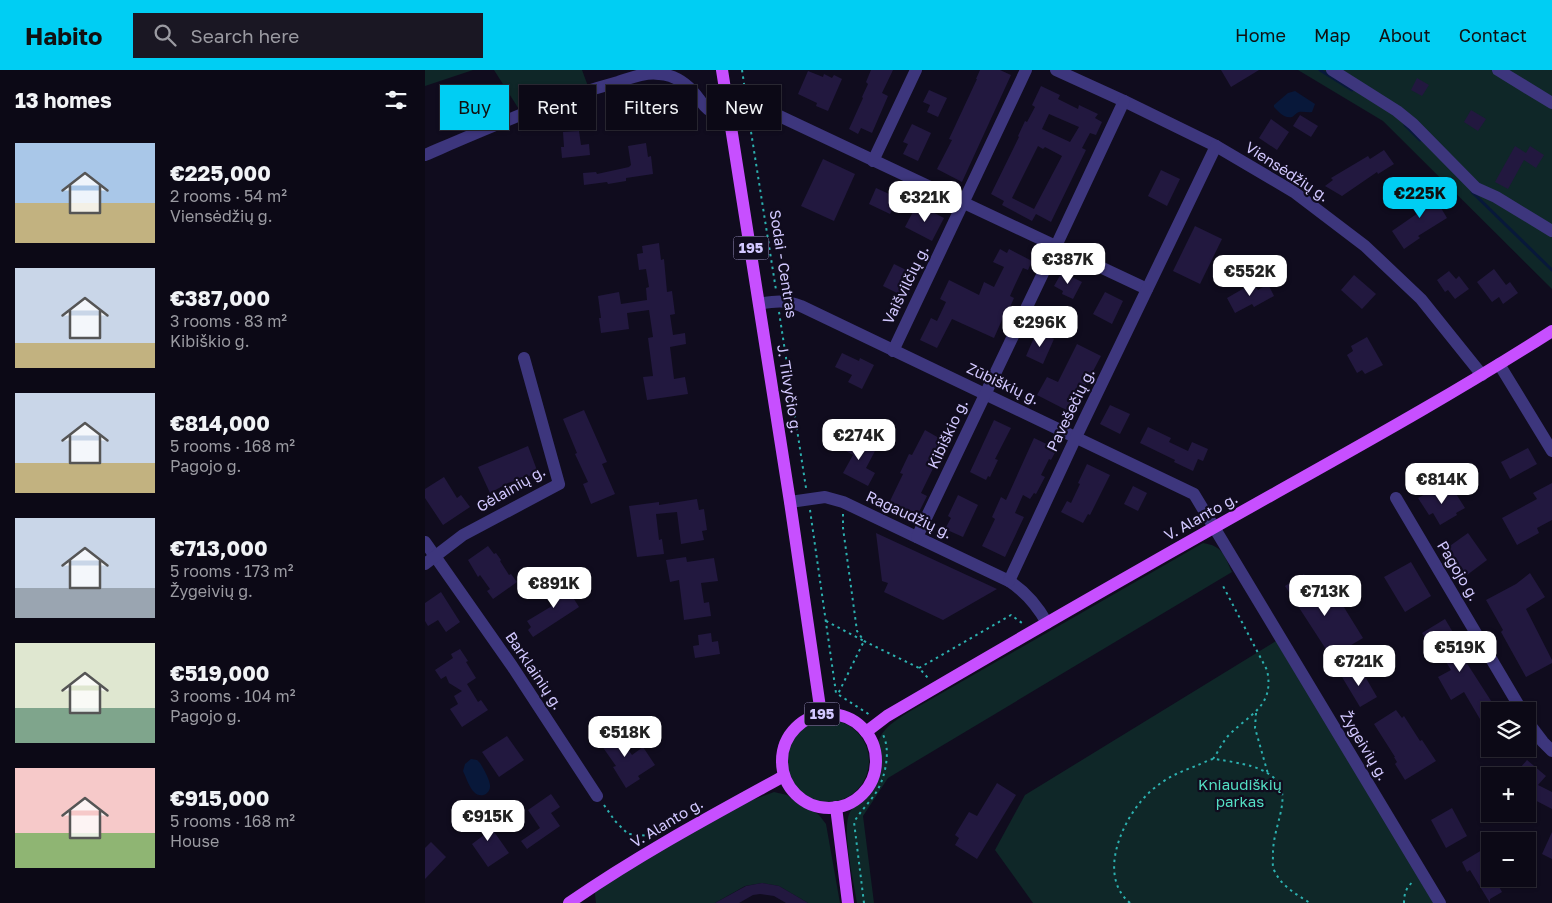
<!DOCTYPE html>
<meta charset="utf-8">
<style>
:root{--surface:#0c0916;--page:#1a1723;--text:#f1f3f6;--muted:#9a9aa1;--line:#2c2a35;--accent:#00cef3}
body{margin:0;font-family:"Golos Text",sans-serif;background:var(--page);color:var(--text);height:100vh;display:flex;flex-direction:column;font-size:19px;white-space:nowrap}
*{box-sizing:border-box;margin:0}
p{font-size:16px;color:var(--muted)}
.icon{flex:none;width:28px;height:28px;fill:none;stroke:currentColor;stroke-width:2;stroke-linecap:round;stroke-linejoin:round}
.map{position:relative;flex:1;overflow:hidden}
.details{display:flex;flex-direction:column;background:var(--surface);width:425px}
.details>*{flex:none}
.banner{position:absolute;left:15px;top:15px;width:475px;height:45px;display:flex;gap:10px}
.fabs{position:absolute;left:1056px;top:632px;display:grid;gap:10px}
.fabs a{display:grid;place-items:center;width:55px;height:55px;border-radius:0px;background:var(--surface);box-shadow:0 1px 4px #0004,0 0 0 1px var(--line);font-size:25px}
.price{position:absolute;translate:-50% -42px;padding:0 11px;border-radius:10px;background:#fff;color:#222;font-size:16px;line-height:32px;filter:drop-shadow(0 1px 2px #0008)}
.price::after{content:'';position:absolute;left:50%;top:30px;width:15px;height:11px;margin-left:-8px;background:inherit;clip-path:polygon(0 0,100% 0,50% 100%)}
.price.on{background:var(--accent);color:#111}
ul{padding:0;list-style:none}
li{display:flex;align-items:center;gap:15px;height:125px;padding:0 15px}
li span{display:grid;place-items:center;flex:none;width:140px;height:100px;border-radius:0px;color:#555}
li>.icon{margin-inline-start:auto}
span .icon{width:60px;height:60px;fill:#fffc;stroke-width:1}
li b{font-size:21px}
h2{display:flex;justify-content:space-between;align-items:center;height:60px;padding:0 15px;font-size:21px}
.chip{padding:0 18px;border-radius:0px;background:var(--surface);box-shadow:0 1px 4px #0004,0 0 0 1px var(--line);font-size:18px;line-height:45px}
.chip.on{background:var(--accent);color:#111}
header{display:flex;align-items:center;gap:30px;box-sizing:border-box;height:70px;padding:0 25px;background:var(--accent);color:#111}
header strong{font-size:24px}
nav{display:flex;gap:28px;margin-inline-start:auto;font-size:18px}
.search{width:350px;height:45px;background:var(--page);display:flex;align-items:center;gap:12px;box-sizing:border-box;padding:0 18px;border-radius:0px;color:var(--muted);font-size:19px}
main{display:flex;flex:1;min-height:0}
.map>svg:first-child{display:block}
.green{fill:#0f2728}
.water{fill:#08183a}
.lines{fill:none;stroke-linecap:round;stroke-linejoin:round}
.stream{stroke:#08183a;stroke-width:3}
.building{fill:#22183f;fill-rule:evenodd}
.path{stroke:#2cb0af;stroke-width:2;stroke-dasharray:2.5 4;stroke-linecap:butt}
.minor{stroke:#3d367d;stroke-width:12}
.major{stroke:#c74fff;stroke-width:12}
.labels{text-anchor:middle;stroke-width:4.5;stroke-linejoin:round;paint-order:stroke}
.shield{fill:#100c1e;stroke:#9890bc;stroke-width:1}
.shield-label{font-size:14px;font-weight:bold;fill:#d2c8ff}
.street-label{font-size:15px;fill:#d2c8ff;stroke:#100c1e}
.park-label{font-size:15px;fill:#54dfc4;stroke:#100c1e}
</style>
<header>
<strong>Habito</strong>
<div class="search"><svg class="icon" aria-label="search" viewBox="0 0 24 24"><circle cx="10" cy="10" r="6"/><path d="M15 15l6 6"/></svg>Search here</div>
<nav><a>Home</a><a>Map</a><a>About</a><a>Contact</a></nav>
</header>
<main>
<section class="details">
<h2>13 homes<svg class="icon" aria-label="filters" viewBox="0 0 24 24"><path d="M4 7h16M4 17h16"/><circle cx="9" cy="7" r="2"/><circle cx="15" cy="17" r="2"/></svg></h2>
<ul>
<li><span style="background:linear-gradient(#a9c7e8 60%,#c2b280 0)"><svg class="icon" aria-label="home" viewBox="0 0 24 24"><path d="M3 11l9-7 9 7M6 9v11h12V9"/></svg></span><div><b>€225,000</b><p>2 rooms · 54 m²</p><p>Viensėdžių g.</p></div></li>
<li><span style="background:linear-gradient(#c9d6e8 75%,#c2b280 0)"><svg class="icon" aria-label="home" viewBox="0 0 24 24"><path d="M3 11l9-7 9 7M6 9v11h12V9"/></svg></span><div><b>€387,000</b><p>3 rooms · 83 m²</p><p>Kibiškio g.</p></div></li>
<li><span style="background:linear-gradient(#c9d6e8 70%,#c2b280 0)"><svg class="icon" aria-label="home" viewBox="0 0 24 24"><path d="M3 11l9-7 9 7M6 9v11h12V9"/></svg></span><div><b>€814,000</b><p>5 rooms · 168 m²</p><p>Pagojo g.</p></div></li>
<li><span style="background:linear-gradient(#c9d6e8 70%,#9aa5b1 0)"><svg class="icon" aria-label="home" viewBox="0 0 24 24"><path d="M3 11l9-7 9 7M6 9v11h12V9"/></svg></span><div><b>€713,000</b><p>5 rooms · 173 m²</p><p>Žygeivių g.</p></div></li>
<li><span style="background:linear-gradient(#dfe7d0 65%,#7fa58c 0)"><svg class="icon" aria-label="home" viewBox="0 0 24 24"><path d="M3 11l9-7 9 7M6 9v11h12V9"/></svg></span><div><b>€519,000</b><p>3 rooms · 104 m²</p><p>Pagojo g.</p></div></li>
<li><span style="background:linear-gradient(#f6c9c9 65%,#8fb573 0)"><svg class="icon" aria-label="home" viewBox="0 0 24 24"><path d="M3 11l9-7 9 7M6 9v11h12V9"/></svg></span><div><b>€915,000</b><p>5 rooms · 168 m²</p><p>House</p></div></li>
</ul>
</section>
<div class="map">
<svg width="1127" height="833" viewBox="0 0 1127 833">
<rect width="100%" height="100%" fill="#100c1e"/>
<g class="green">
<polygon points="0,0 48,0 0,16"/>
<polygon points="69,0 157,0 164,19 97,44"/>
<polygon points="873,0 1127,0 1127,219 958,51"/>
<path d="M778 473C798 476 799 485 807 502L463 708 438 746 449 833H432C429 813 416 759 425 742 432 730 446 725 451 710 454 703 455 695 455 688 455 684 453 680 453 676 454 660 470 651 482 643Z"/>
<polygon points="851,571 1010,833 608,833 570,780 600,725"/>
<circle cx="403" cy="691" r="41"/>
<polygon points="349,722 362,725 376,736 387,740 394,745 401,754 415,833 383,833 354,816 337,813 320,816 290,833 171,833 169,816 286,745"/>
</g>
<g class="water">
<path d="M870 21 890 34 887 42C883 43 878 41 874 42 871 43 869 46 867 47 859 49 853 41 849 37V35L863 23Z"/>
<path d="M46 689 52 690 55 693C58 698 64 708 65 715 66 724 55 729 49 722 44 717 41 707 38 701L40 694Z"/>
</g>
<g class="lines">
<g class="stream">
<polyline points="895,0 927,20"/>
<polyline points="980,55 995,70"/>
<polyline points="1047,122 1127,200"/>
</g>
</g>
<g class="building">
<polygon points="446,0 468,0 457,23 463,26 447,63 436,58 433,64 424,59 438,28 437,27 443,14 441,12"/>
<polygon points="555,0 575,0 586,5 537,112 512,99 527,70 524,69 552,9 551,9"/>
<polygon points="796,0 834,0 806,17"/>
<polygon points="383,1 398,7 399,4 407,8 409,5 417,9 403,41 391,36 392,33 373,24"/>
<polygon points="992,8 1004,15 997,26 986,20"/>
<path d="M616 16 635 25 633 29 653 39 654 35 673 44 670 48 677 52 671 65 665 63 657 78 661 80 626 152 611 144 607 151 577 135 579 131 566 124 594 67 593 66 600 51 602 52 610 37 607 35ZM624 44 654 57 645 72 617 59ZM613 76 618 79 620 77 637 86 609 139 587 128Z"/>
<polygon points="504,20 522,28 513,47 502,42 505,35 498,32"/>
<polygon points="63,23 68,36 53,42 48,29"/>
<polygon points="1046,40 1061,49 1053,61 1039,52"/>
<polygon points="875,45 893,56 886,67 868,56"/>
<polygon points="846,49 864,62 852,80 834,68"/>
<polygon points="487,54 506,63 493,91 478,84 483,74 478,72"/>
<polygon points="154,61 156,75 164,74 165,85 137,88 136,77 139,77 138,62"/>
<polygon points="221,73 223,87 226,86 228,104 201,108 201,111 183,114 182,112 159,115 158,103 171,102 172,104 204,97 206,95 203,76"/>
<polygon points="1090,76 1101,83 1105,76 1119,85 1111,98 1099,90 1083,119 1070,112"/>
<polygon points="959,80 969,94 953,104 952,102 917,126 900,116 908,110 906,108 943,86 945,89"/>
<polygon points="398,89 430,104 409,151 376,136"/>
<polygon points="736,100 755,109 742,136 723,126"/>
<polygon points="451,118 473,128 465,144 444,134"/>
<polygon points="994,119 997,125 1001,122 1006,130 1010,128 1022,148 993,166 995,168 979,179 967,161 993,143 983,126"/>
<polygon points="492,134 519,148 507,171 480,157"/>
<polygon points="770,156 797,169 775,214 748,201"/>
<polygon points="234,173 236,190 239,189 242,222 247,221 250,244 245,245 248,265 260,263 261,274 245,277 249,309 260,307 263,324 222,330 218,307 228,306 223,268 228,267 224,240 202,243 204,259 176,263 174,248 176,248 173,226 194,222 196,234 222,230 221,218 224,217 221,199 214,200 212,184 218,183 217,176"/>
<polygon points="575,179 582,183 584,179 607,191 603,200 598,198 589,217 585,226 589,228 582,244 580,243 569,268 527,249 512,278 495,270 506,248 512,251 521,232 515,229 524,210 554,225 559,212 569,217 579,197 568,192"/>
<polygon points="469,194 493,206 482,228 458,216"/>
<polygon points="1069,199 1081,215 1085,212 1093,223 1078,234 1074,227 1067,232 1052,212"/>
<polygon points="1024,201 1031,209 1034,206 1044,219 1030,229 1023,220 1020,222 1012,210"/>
<polygon points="637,202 657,212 648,229 637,224 638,221 629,216"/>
<polygon points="929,205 951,224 937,239 916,220"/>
<polygon points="828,213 833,220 843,214 849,226 829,237 827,234 810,243 802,228"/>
<polygon points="680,222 698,231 687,254 668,244"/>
<polygon points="612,261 629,269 618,294 601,286"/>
<polygon points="942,267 958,295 940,304 937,300 932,303 922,285 928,281 926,276"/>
<polygon points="652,274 676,286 656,324 659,325 649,344 612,325 622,307 633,312"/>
<polygon points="417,283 434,291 435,288 449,295 437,319 423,312 427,305 410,297"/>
<polygon points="685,335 705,344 695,364 675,354"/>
<polygon points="159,340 182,392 177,394 190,424 166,434 158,414 163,412 150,384 152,383 138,349"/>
<polygon points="569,350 586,358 570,389 573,390 565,407 563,406 561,410 545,402"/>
<polygon points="723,357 746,368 744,372 763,381 767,372 783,379 778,391 773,389 768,401 749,392 750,390 715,373"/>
<polygon points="500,360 521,372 496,423 502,426 492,446 464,433 478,404 475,403 484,384 487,385"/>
<polygon points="422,367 450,381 441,398 450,403 443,416 418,403 428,385 416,378"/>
<polygon points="609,368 632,379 626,390 624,389 616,405 620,407 611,424 609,423 605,429 598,425 590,443 599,447 580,487 557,476 570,449 567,447 576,427 581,430"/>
<polygon points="103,376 113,403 83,413 65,423 53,397"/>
<polygon points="1103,378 1112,394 1085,409 1076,392"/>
<polygon points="662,394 685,405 665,445 663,444 658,453 636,442 642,431 646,433 655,414 653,413"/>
<polygon points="19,407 32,428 36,425 45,437 18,455 0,428 0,419"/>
<polygon points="1127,413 1127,450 1112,458 1114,463 1092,475 1077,448 1112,429 1108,423"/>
<polygon points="708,416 722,423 713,441 699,434"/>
<polygon points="1010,419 1015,427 1028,419 1040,438 1031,443 1032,445 1015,455 1008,443 1004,445 993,428"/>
<polygon points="533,425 553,435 538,467 520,459 526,448 523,446"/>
<polygon points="272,429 274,440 279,439 282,460 277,461 279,470 256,474 252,442 231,444 234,470 237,469 239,484 212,487 204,436 234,432 234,435"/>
<polygon points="451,463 572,519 518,550 459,522 463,513 457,511"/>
<polygon points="1043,463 1062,490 1042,505 1022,478"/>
<polygon points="63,476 69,484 71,483 76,490 75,491 84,505 86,504 92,512 68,529 62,521 65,519 55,505 53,507 43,490"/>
<polygon points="261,487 262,492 289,488 293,511 276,513 279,533 284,532 286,546 259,550 254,510 245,512 241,490"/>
<polygon points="986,492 1006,526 980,542 959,507"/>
<polygon points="1105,503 1120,527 1101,539 1127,590 1127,593 1101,607 1076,562 1078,560 1061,530 1091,514"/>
<polygon points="879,504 898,534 912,526 938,568 906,587 860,516"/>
<polygon points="137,510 154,537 108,567 103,560 106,557 102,551 132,533 123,519"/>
<polygon points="16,522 35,552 21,562 13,550 3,556 0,551 0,533"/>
<polygon points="1020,549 1029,564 1025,567 1070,637 1065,640 1065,666 1039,622 1026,630 1013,607 1026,600 1007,569 1003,572 997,563"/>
<polygon points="286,563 287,572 293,571 295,584 270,588 268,576 274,575 273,565"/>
<polygon points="35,579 43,591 41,592 51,608 42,614 53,632 56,630 63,640 37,657 25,639 33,634 29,626 37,621 24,613 21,606 16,609 10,600 28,588 26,584"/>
<polygon points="934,596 952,627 935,637 917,607"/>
<polygon points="971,640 977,648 979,646 995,671 997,670 1011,691 980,710 970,694 972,692 969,687 970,687 949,654"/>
<polygon points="188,658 207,685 218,677 230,695 213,706 215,709 201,718 188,697 191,696 172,669"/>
<polygon points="82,666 99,690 74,707 57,682"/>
<polygon points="1102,690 1121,706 1113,715 1127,722 1127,739 1102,726 1102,706 1088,706"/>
<polygon points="572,713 591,725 552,789 530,775 534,768 530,765 544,742 552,746"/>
<polygon points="126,724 135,737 126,743 135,756 102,779 96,771 115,758 103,740"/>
<polygon points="1027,738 1042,766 1021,778 1006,750"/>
<polygon points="53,739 84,783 63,797 47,774 59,765 45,745"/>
<polygon points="1127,762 1127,789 1117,784"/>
<polygon points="6,772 21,787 0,809 0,778"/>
<polygon points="1057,780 1065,794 1065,815 1071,811 1077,822 1065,829 1065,833 1045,800 1042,802 1037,792"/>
<polygon points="337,813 354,816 383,833 361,833 349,826 335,824 328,825 314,833 290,833 321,816"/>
</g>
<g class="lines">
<g class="path">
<polyline points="317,0 321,27"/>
<polyline points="324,49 351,220"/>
<polyline points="354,242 381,418"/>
<polyline points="385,440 411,623 445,645"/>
<polyline points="418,444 418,458 432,561 439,571 494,598 503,608"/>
<polyline points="401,551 439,571 413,624"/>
<polyline points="494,598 586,545 597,553"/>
<polyline points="831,643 830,658 843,704"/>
<path d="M788 689C793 682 797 673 803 666 824 644 850 637 842 600L797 514"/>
<polyline points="179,735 190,751 203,764 226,766"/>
<path d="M439 833 429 752C435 742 443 734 450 724 460 710 467 679 457 663"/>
<path d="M705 833C670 804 700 743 727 720 741 708 754 702 771 696 776 694 783 690 788 689 794 689 819 694 826 696 881 713 847 748 848 785 848 790 847 795 849 800 856 816 871 824 885 833"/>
<path d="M979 833C979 824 981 817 989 811"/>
</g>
<g class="minor">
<polyline points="631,0 699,31 791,76 869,122 940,176 996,229 1057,305"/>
<polyline points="907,0 972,41 988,54 1051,118 1071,127 1127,161"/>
<polyline points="1073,0 1127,33"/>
<path d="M0 85C63 58 126 30 193 12 206 8 220 2 234 4 251 5 264 15 274 29 278 34 281 40 288 42 299 46 311 40 322 39 330 38 340 42 348 43L722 219"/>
<polyline points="448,91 491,0"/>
<path d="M334 234C350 231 361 230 376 236L769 424 1015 833"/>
<polyline points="468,281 601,0"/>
<polyline points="1074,294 1127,381"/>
<polyline points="971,428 1097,641"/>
<path d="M365 432 400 427 418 432 584 511C601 522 612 535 622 553"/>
<polyline points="492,467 631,176 699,31"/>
<polyline points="0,472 87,596 172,726"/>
<polyline points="0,494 38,465 134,414 99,288"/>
<polyline points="584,511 651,367 791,76"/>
<polyline points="1102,651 1118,672 1127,681"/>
</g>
<g class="major">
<polyline points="297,0 365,432 396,644"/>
<circle cx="404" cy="691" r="47"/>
<path d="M441 662 462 646C571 582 680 519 790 457 903 393 1018 331 1127 261"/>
<polyline points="411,737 423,833"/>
<path d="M144 833C213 785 286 746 359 706"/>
</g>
</g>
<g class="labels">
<g class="shield">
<rect x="308.5" y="166.5" width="35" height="23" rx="4"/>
<rect x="379.5" y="632.5" width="35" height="23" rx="4"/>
</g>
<g class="shield-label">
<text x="326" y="183">195</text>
<text x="397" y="649">195</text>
</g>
<g class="street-label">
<text transform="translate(862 102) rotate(33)" y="5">Viensėdžių g.</text>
<text transform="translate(358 194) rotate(81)" y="5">Sodai - Centras</text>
<text transform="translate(481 215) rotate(-64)" y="5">Vaišvilčių g.</text>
<text transform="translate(578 314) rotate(25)" y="5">Zūbiškių g.</text>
<text transform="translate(364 319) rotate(81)" y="5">J. Tilvyčio g.</text>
<text transform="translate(646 340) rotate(-64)" y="5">Pavešečių g.</text>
<text transform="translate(523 364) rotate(-65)" y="5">Kibiškio g.</text>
<text transform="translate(86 419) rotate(-30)" y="5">Gėlainių g.</text>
<text transform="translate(484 445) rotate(25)" y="5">Ragaudžių g.</text>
<text transform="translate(776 447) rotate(-29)" y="5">V. Alanto g.</text>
<text transform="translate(1033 501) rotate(59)" y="5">Pagojo g.</text>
<text transform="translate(109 601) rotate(56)" y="5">Barklainių g.</text>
<text transform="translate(939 676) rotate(59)" y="5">Žygeivių g.</text>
<text transform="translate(242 753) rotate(-31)" y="5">V. Alanto g.</text>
</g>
<g class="park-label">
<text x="815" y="720">Kniaudiškių<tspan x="815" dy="17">parkas</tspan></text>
</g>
</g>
</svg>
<div class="fabs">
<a><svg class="icon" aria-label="layers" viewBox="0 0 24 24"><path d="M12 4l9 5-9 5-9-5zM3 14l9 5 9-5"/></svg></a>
<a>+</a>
<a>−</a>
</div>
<b class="price on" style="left:995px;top:149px">€225K</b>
<b class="price" style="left:500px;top:153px">€321K</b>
<b class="price" style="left:643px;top:215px">€387K</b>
<b class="price" style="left:825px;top:227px">€552K</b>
<b class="price" style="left:615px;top:278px">€296K</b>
<b class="price" style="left:434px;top:391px">€274K</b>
<b class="price" style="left:1017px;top:435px">€814K</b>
<b class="price" style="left:129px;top:539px">€891K</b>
<b class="price" style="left:900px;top:547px">€713K</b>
<b class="price" style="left:1035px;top:603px">€519K</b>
<b class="price" style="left:934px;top:617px">€721K</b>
<b class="price" style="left:200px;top:688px">€518K</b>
<b class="price" style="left:63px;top:772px">€915K</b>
<div class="banner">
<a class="chip on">Buy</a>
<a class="chip">Rent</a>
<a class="chip">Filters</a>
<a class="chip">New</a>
</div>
</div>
</main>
